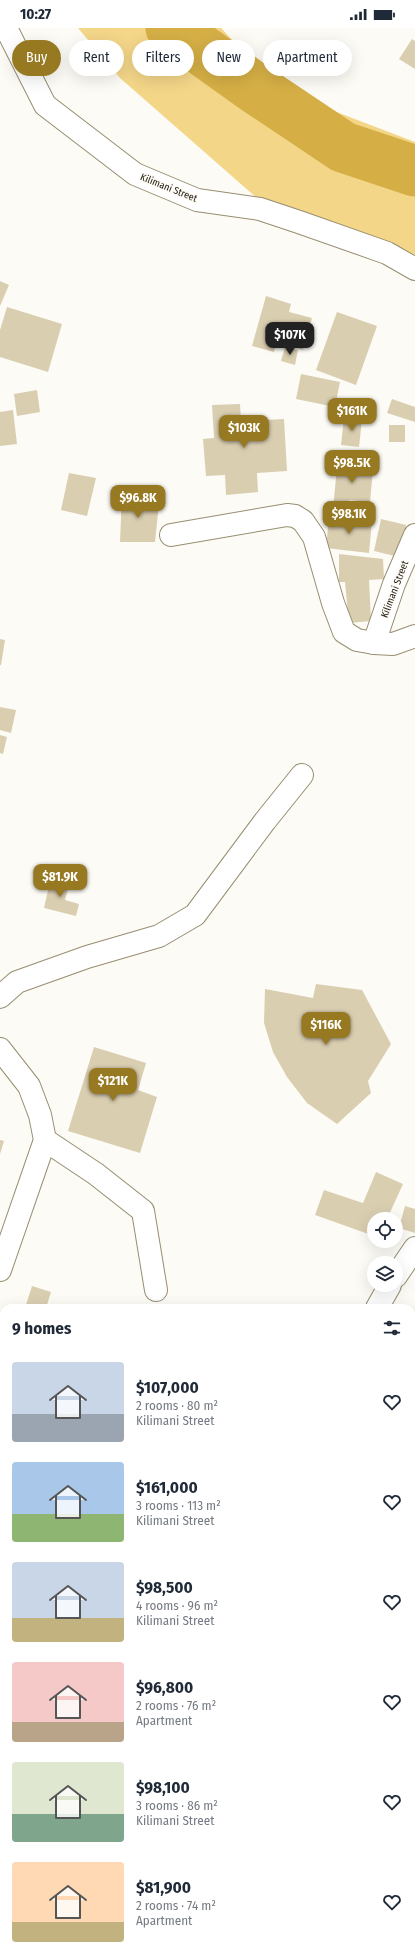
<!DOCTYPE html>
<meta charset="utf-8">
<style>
:root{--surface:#fff;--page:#f2f2f3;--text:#1f2937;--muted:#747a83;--accent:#977922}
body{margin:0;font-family:"Fira Sans Condensed",sans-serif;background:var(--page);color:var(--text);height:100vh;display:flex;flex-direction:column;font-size:15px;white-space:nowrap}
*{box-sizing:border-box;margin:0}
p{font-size:13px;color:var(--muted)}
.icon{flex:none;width:22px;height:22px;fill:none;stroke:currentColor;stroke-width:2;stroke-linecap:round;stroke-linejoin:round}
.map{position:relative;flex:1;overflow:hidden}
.sheet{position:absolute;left:0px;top:1276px;width:415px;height:656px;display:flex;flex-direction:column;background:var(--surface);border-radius:12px 12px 0 0;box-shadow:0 4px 16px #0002}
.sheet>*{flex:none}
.hud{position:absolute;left:12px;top:12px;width:391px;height:36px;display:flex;gap:8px}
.tools{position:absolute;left:367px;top:1184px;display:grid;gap:8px}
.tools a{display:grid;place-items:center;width:36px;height:36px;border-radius:50%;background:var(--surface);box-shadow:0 4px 16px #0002;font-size:20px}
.price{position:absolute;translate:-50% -34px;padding:0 9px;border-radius:8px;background:var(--accent);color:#fff;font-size:13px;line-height:26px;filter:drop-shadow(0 1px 2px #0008)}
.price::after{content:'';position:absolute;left:50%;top:24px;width:12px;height:9px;margin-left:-6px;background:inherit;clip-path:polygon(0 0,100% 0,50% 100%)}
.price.current{background:#222;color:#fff}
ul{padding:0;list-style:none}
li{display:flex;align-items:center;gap:12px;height:100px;padding:0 12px}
li span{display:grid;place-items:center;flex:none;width:112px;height:80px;border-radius:4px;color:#555}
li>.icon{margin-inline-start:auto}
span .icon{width:48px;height:48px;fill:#fffc;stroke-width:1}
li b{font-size:17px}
h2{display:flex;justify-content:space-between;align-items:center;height:48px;padding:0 12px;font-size:17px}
.chip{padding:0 14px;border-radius:18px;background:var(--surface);box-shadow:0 4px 16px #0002;font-size:14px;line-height:36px}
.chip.current{background:var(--accent);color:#fff}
.status{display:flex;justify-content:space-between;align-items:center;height:28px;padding:0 20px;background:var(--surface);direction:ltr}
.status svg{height:11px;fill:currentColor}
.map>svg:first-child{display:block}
.green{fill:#f4d689}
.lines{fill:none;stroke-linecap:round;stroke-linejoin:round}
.stream{stroke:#d5af46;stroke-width:8}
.river{stroke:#d5af46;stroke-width:51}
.building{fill:#daceb1}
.minor-casing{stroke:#988d71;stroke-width:24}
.major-casing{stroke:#988d71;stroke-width:24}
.minor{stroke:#fff;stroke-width:22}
.major{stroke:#fff;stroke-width:22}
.labels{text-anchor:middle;stroke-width:3.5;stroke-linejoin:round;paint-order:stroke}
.street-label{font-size:10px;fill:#201b11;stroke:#fdfbf5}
</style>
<div class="status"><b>10:27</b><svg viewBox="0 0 49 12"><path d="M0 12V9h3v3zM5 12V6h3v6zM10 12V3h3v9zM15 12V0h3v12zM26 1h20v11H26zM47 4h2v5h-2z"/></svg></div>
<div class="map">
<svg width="415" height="1932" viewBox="0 0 415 1932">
<rect width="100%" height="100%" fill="#fdfbf5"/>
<polygon class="green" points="78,0 221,0 279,62 415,114 415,235 267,179 120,50"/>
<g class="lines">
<g class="stream">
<polyline points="0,1442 4,1443"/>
<polyline points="411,1562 415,1563"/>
</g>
<polyline class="river" points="171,0 252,58 343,119 415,143"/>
</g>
<g class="building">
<polygon points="412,11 415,13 415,41 399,31"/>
<polygon points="0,253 9,257 0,278"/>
<polygon points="266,268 291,276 289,284 312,290 303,322 276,314 274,324 252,318"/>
<polygon points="7,279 62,296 48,344 0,329 0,302"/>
<polygon points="337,284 377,298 356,357 316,342"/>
<polygon points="285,319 298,322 295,337 281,333"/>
<polygon points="301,346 340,354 335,379 296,371"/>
<polygon points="37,362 40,384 17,388 14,366"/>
<polygon points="392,371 415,379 415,394 387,385"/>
<polygon points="240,376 241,393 284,391 287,443 257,445 258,464 226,467 225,447 206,448 203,411 214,410 212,377"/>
<polygon points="13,382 17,416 0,418 0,384"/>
<polygon points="344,389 362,391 359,419 341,417"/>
<rect x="389" y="397" width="16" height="17"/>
<polygon points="348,426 361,428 360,440 373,441 370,474 349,472 348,483 333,481 337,439 346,440"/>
<polygon points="69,445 96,450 87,488 61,482"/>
<polygon points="145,465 146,475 159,475 155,514 120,514 122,466"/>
<polygon points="329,489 372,493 369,525 326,520"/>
<polygon points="381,491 406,497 399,529 374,523"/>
<polygon points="339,526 383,531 384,551 369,552 371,593 349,595 345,554 339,554"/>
<polygon points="0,611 5,612 1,637 0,637"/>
<polygon points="0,679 16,682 11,705 0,702"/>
<polygon points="0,707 7,709 3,726 0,725"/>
<polygon points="51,849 70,854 65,872 79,876 76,888 44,880"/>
<polygon points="316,956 362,962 391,1016 368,1053 371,1065 337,1096 307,1075 287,1049 273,1024 264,995 265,961 313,970"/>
<polygon points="94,1019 146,1035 138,1062 157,1069 140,1125 68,1103"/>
<polygon points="0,1112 4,1113 0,1126"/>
<polygon points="376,1144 403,1156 387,1191 374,1191 374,1208 315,1187 324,1162 363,1175"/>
<polygon points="405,1178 415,1181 415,1205 399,1200"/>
<polygon points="32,1258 51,1264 46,1280 25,1280"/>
<polygon points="0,1315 4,1316 4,1364 0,1363"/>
<polygon points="411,1326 415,1328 415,1371 411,1382"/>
<polygon points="0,1676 4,1685 4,1697 0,1699"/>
<polygon points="411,1907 415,1907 415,1932 374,1932 374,1928 411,1928"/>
<polygon points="2,1926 4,1928 23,1932 1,1932"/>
</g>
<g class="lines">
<defs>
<g id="minor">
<polyline points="6,0 45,77 135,146 197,172 260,181 299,194 387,225 415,241"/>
<polyline points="171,507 287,487 295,488 303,493 314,509 333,575 344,604 357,612 374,615 393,616 415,608"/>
<polyline points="374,615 394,556 415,507"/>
<polyline points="0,969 17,954 87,929 159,908 195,887 265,793 302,747"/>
<polyline points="0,1021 29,1058 40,1087 45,1112 0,1242"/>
<polyline points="45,1112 96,1146 143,1183 156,1262"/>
<polyline points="396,1248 415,1220"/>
<polyline points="377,1280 390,1257"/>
</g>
<g id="major">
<polyline points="0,1473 4,1474"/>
<polyline points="411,1598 415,1599"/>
</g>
</defs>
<use href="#minor" class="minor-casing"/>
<use href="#major" class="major-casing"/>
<use href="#minor" class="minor"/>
<use href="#major" class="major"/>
</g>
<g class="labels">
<g class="street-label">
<text transform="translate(169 159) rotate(22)" y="4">Kilimani Street</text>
<text transform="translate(394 561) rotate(-69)" y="4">Kilimani Street</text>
</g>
</g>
</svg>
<div class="tools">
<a><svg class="icon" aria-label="locate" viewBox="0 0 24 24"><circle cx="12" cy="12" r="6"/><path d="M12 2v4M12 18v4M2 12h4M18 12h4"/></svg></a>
<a><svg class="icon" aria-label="layers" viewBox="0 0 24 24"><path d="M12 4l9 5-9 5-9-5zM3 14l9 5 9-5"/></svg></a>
</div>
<b class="price current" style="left:290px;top:328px">$107K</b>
<b class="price" style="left:352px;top:404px">$161K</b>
<b class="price" style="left:244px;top:421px">$103K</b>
<b class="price" style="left:352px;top:456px">$98.5K</b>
<b class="price" style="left:138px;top:491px">$96.8K</b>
<b class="price" style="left:349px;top:507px">$98.1K</b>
<b class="price" style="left:60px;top:870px">$81.9K</b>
<b class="price" style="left:326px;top:1018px">$116K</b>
<b class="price" style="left:113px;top:1074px">$121K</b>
<div class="hud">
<a class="chip current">Buy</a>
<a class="chip">Rent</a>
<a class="chip">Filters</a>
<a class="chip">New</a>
<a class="chip">Apartment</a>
</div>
<section class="sheet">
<h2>9 homes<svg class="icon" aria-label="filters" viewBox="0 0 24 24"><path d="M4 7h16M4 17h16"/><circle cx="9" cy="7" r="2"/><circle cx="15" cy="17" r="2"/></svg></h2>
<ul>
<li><span style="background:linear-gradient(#c9d6e8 65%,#9aa5b1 0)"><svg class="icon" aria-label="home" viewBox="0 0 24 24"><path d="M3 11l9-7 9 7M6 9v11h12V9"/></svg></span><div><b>$107,000</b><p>2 rooms · 80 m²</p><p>Kilimani Street</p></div><svg class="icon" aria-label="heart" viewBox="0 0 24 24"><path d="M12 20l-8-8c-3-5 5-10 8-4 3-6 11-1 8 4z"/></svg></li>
<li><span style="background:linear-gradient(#a9c7e8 65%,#8fb573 0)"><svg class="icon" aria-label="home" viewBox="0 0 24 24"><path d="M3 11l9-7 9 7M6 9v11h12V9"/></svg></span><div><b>$161,000</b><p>3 rooms · 113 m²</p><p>Kilimani Street</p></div><svg class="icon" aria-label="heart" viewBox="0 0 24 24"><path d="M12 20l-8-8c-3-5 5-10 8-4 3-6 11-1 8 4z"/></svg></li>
<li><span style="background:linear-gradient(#c9d6e8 70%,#c2b280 0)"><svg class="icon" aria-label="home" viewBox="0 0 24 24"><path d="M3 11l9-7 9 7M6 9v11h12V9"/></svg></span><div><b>$98,500</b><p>4 rooms · 96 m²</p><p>Kilimani Street</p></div><svg class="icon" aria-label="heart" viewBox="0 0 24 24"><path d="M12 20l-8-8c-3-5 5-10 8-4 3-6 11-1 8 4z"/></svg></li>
<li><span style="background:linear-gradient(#f6c9c9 75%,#b9a48a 0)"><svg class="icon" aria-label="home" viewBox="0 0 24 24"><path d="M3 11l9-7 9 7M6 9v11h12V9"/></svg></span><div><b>$96,800</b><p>2 rooms · 76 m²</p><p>Apartment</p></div><svg class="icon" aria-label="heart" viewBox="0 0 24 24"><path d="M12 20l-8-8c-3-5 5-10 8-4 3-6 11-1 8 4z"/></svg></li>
<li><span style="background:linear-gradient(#dfe7d0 65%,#7fa58c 0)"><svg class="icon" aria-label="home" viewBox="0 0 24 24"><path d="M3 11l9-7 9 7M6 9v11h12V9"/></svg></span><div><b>$98,100</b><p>3 rooms · 86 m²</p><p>Kilimani Street</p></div><svg class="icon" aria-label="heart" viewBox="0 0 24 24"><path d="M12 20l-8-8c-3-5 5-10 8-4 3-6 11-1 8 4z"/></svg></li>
<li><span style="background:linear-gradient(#ffd9b3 75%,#c2b280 0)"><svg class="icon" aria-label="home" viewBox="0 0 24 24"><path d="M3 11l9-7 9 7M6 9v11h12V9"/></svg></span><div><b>$81,900</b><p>2 rooms · 74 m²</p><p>Apartment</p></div><svg class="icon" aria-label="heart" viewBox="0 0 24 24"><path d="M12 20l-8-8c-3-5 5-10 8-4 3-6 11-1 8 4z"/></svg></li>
</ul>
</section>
</div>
